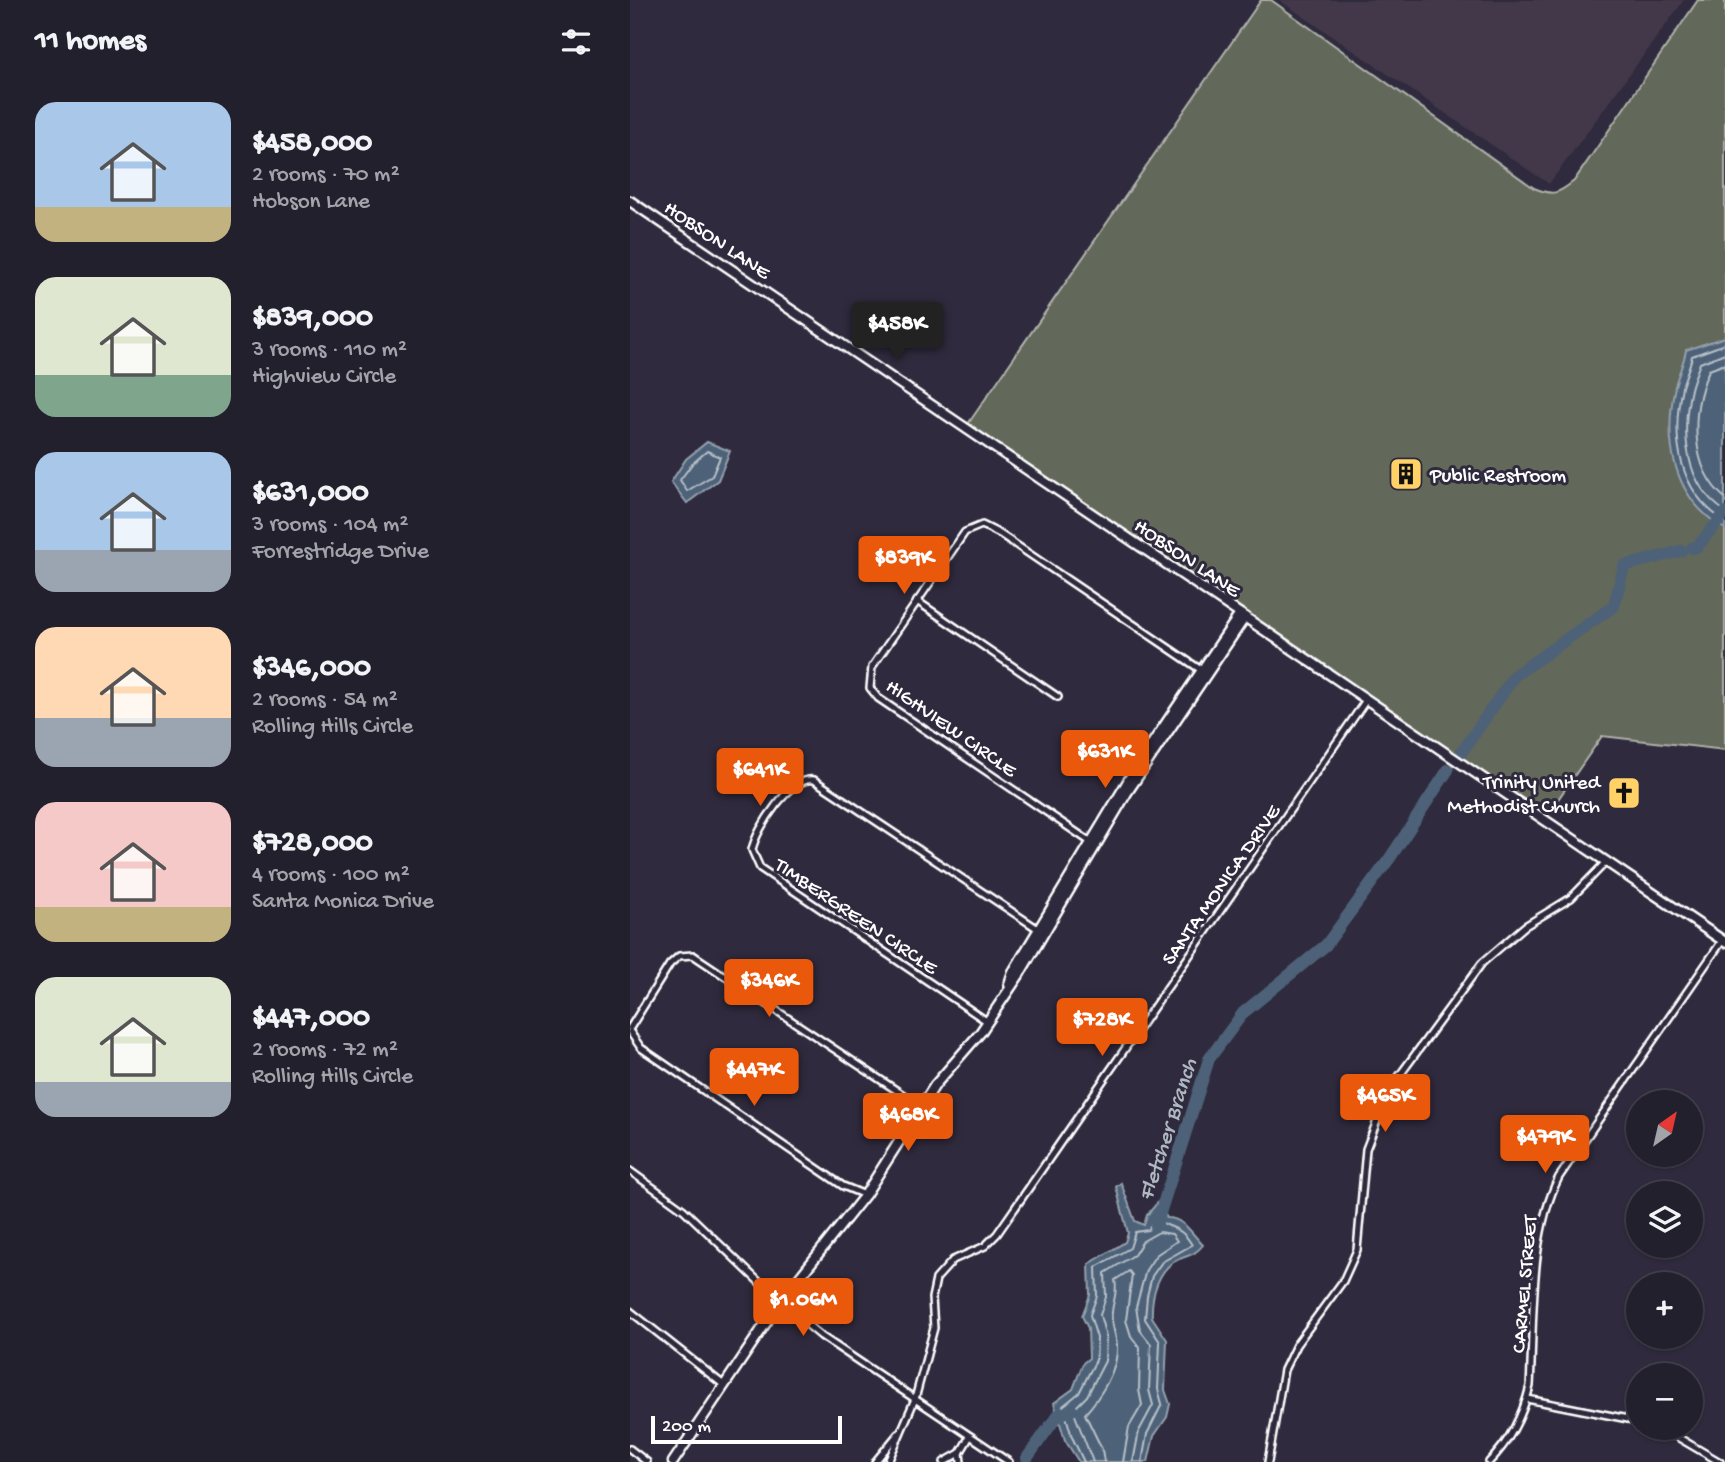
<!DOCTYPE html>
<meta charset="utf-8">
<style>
:root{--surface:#23202e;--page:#2f2d3a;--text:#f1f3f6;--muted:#a3a3aa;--line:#403e4a;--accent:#ea580c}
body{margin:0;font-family:"Gochi Hand",sans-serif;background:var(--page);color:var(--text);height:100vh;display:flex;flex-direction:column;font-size:26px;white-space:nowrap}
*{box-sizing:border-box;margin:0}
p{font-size:23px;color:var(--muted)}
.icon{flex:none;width:38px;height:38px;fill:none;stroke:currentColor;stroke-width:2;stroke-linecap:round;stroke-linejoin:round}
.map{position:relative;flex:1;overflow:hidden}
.sheet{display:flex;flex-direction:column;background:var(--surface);width:630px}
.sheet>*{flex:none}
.needle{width:46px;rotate:34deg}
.controls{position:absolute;left:996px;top:1090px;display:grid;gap:14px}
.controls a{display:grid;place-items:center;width:77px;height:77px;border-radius:50%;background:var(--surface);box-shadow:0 2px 5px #0004,0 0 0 2px var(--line);font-size:35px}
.scale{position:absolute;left:21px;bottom:18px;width:191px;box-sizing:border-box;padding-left:7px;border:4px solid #fff;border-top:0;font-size:19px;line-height:24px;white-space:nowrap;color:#fff;-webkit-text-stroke:5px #2f2a3d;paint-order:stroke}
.price{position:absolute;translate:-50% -60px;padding:0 16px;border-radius:7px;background:var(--accent);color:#fff;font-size:23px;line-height:46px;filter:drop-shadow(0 2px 4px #0008)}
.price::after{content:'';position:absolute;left:50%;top:42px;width:21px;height:16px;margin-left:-10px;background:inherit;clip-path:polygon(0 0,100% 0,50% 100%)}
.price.active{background:#222;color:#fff}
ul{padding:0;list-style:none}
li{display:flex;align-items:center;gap:21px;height:175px;padding:0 35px}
li span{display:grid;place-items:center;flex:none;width:196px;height:140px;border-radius:21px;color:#555}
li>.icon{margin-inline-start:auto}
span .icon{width:84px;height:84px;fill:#fffc;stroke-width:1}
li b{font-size:30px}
h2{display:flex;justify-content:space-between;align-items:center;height:84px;padding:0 35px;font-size:30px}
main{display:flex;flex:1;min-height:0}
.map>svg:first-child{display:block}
.built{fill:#423848}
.green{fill:#62675a;stroke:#b0b3ac;stroke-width:2}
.water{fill:#4d6278;stroke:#94a1ae;stroke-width:2}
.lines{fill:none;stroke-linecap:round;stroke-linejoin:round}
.shore{stroke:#b8c0c9;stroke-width:2}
.river{stroke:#4d6278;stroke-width:12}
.street-casing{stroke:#fff;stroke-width:10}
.secondary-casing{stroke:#fff;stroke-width:13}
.street{stroke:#2f2a3d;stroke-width:5}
.secondary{stroke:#2f2a3d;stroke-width:8}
.labels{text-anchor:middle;stroke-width:6;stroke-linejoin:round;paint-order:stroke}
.street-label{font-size:21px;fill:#fff;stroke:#2f2a3d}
.poi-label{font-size:21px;fill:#fff;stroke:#2f2a3d;text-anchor:start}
.water-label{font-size:23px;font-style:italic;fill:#afb8c2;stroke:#2f2a3d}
</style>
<main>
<section class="sheet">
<h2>11 homes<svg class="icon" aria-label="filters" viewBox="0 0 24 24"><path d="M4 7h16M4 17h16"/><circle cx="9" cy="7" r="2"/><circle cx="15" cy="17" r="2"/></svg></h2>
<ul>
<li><span style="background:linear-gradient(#a9c7e8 75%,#c2b280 0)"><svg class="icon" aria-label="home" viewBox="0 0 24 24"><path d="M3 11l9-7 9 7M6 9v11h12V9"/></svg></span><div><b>$458,000</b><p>2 rooms · 70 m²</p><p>Hobson Lane</p></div></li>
<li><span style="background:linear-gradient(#dfe7d0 70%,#7fa58c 0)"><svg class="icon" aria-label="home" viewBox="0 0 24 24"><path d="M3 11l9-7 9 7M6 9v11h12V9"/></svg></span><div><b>$839,000</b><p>3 rooms · 110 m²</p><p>Highview Circle</p></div></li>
<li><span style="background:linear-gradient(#a9c7e8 70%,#9aa5b1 0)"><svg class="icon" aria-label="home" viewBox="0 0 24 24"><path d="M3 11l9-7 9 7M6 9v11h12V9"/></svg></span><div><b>$631,000</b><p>3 rooms · 104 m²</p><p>Forrestridge Drive</p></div></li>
<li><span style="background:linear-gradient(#ffd9b3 65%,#9aa5b1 0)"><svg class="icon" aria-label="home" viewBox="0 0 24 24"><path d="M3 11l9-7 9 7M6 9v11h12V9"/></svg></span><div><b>$346,000</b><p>2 rooms · 54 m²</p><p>Rolling Hills Circle</p></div></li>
<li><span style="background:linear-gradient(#f6c9c9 75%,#c2b280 0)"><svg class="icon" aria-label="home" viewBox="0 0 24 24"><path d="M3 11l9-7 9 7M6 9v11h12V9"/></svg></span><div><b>$728,000</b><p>4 rooms · 100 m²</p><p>Santa Monica Drive</p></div></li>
<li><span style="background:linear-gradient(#dfe7d0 75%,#9aa5b1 0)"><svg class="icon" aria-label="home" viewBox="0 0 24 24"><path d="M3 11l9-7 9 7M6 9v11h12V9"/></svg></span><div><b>$447,000</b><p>2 rooms · 72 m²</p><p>Rolling Hills Circle</p></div></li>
</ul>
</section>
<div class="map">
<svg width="1095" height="1462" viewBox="0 0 1095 1462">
<rect width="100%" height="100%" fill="#2f2a3d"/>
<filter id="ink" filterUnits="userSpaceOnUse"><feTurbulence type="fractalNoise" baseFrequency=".0143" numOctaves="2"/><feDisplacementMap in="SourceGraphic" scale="14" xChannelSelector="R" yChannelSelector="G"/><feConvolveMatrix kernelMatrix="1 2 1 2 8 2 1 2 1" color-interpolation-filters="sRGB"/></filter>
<g filter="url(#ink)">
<polygon class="built" points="649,0 1054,0 919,184"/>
<path class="green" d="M631 0H641L904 188C923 196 928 194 944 181L1068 0H1095V750L972 736 915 818 338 424Z"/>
<g class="water">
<path d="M1095 337V529C1043 499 1033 442 1045 386 1048 374 1054 363 1056 350Z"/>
<polygon points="77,442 100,451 88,480 57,503 41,482 56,459"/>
<path d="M491 1183 505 1221 514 1225 517 1215 528 1202 537 1218C554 1218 561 1233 573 1245 566 1254 560 1255 549 1259 528 1268 521 1296 522 1317L537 1340 535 1390 540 1404 537 1417 524 1436 518 1462H449L435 1440 424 1403 443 1389 453 1363 459 1358 458 1328 452 1316 460 1295 459 1264 495 1242 498 1233 486 1187Z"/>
</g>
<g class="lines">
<g class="shore">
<path d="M1095 344 1062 356C1060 367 1055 376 1052 387 1041 437 1048 493 1095 521"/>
<path d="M1095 353 1070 363C1067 372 1063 380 1061 389 1051 432 1054 485 1095 511"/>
<path d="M1095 364 1079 370C1061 410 1059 468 1095 498"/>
<polygon points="77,451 90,457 82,476 57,491 50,480 62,464"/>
<path d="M454 1462 442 1437 433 1406 449 1393 466 1360 467 1338 460 1315 467 1296 466 1267 500 1248 505 1232 518 1230 526 1218C540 1231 549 1223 562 1245L532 1262 522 1276 517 1296 515 1319 530 1342 528 1389 532 1404 517 1434 512 1462"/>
<polyline points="463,1462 443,1410 457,1396 475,1361 476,1337 470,1315 476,1297 475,1273 504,1255 513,1241 529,1232 542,1234 547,1241 526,1255 516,1270 506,1307 510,1330 521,1344 519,1390 523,1405 509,1431 503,1462"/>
<path d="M474 1462 472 1449 455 1414C470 1397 489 1369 487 1345 486 1335 480 1321 482 1312 483 1300 488 1293 485 1280L499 1271 502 1275 496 1320 501 1336 510 1348 509 1390 512 1405 499 1427 493 1462"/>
</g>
<g class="river">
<polyline points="1062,548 1067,547 1095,513"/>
<polyline points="831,753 885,675 984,606 994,566 1051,551"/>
<polyline points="526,1226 579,1059 613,1013 696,945 760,858 818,770"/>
<polyline points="397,1458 428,1415 442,1410"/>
</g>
<defs>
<g id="street">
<polyline points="287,601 428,697"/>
<polyline points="462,843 248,698 240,688 242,667 335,532 352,525 370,534 574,672"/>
<path d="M358 1022 130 868 122 850C126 829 161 775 184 780L411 931"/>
<polyline points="0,1028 40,964 49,956 63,955 290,1106"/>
<polyline points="0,1032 11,1048 213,1186 235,1195"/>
<polyline points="0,1171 54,1210 150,1302 191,1336 379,1462"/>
<polyline points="0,1311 95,1386"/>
<polyline points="897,1399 1008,1421"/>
<polyline points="1032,1428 1090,1462"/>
<polyline points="0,1449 17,1462"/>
<polyline points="245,1462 268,1434"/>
<polyline points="258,1462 285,1399 304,1328 302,1298 306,1279 323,1260 355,1246 367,1234 736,700"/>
<polyline points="314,1462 330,1453"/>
<polyline points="331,1462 330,1453 340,1436"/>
<polyline points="638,1462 654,1370 666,1345 713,1281 727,1250 736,1149 759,1090 852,963 895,926 941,898 976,862"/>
<path d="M859 1462C880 1441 893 1415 900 1386 904 1320 899 1236 929 1177L1092 941"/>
</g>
<g id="secondary">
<polyline points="0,201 1095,942"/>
<polyline points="379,984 383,972 507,766 610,614"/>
<polyline points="43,1462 150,1302 235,1195 305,1085 350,1033 389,975 498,791 615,617"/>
</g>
</defs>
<use href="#street" class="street-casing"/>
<use href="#secondary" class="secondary-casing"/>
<use href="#street" class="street"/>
<use href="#secondary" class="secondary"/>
</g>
</g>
<defs>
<symbol id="building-square" viewBox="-11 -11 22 22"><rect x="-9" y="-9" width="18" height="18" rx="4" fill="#ffd166" stroke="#2f2a3d"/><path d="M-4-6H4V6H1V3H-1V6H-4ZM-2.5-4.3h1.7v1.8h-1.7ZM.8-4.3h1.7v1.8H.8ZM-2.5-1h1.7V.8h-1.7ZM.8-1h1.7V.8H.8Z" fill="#111"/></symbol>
<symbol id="church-square" viewBox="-11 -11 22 22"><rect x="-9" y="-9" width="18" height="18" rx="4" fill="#ffd166" stroke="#2f2a3d"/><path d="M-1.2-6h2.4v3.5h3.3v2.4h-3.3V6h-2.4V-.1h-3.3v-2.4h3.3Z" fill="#111"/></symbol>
</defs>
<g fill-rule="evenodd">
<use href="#building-square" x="757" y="455" width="38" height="38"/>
<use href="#church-square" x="975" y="774" width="38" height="38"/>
</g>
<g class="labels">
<g class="street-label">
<text transform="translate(88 239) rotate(34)" y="7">HOBSON LANE</text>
<text transform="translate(558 557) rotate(34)" y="7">HOBSON LANE</text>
<text transform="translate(322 727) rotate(35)" y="7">HIGHVIEW CIRCLE</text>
<text transform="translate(590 884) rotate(-55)" y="7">SANTA MONICA DRIVE</text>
<text transform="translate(227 915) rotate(34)" y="7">TIMBERGREEN CIRCLE</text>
<text transform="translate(893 1284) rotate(-85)" y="7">CARMEL STREET</text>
</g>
<g class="poi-label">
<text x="800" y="481">Public Restroom</text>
<text x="970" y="788" text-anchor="end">Trinity United<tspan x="970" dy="24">Methodist Church</tspan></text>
</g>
<g class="water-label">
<text transform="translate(536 1129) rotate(-72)" y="8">Fletcher Branch</text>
</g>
</g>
</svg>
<div class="controls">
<a><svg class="needle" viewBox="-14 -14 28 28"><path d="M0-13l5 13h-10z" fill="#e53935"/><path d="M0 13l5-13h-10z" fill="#a3a3aa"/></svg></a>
<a><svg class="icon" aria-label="layers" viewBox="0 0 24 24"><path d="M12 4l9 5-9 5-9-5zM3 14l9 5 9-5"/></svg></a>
<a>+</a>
<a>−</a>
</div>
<div class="scale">200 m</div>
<b class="price active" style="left:267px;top:362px">$458K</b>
<b class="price" style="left:274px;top:596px">$839K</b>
<b class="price" style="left:475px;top:790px">$631K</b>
<b class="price" style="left:130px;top:808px">$641K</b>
<b class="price" style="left:139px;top:1019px">$346K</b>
<b class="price" style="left:472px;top:1058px">$728K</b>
<b class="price" style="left:124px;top:1108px">$447K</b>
<b class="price" style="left:755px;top:1134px">$465K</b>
<b class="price" style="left:278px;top:1153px">$468K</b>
<b class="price" style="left:915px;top:1175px">$479K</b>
<b class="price" style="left:173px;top:1338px">$1.06M</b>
</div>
</main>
